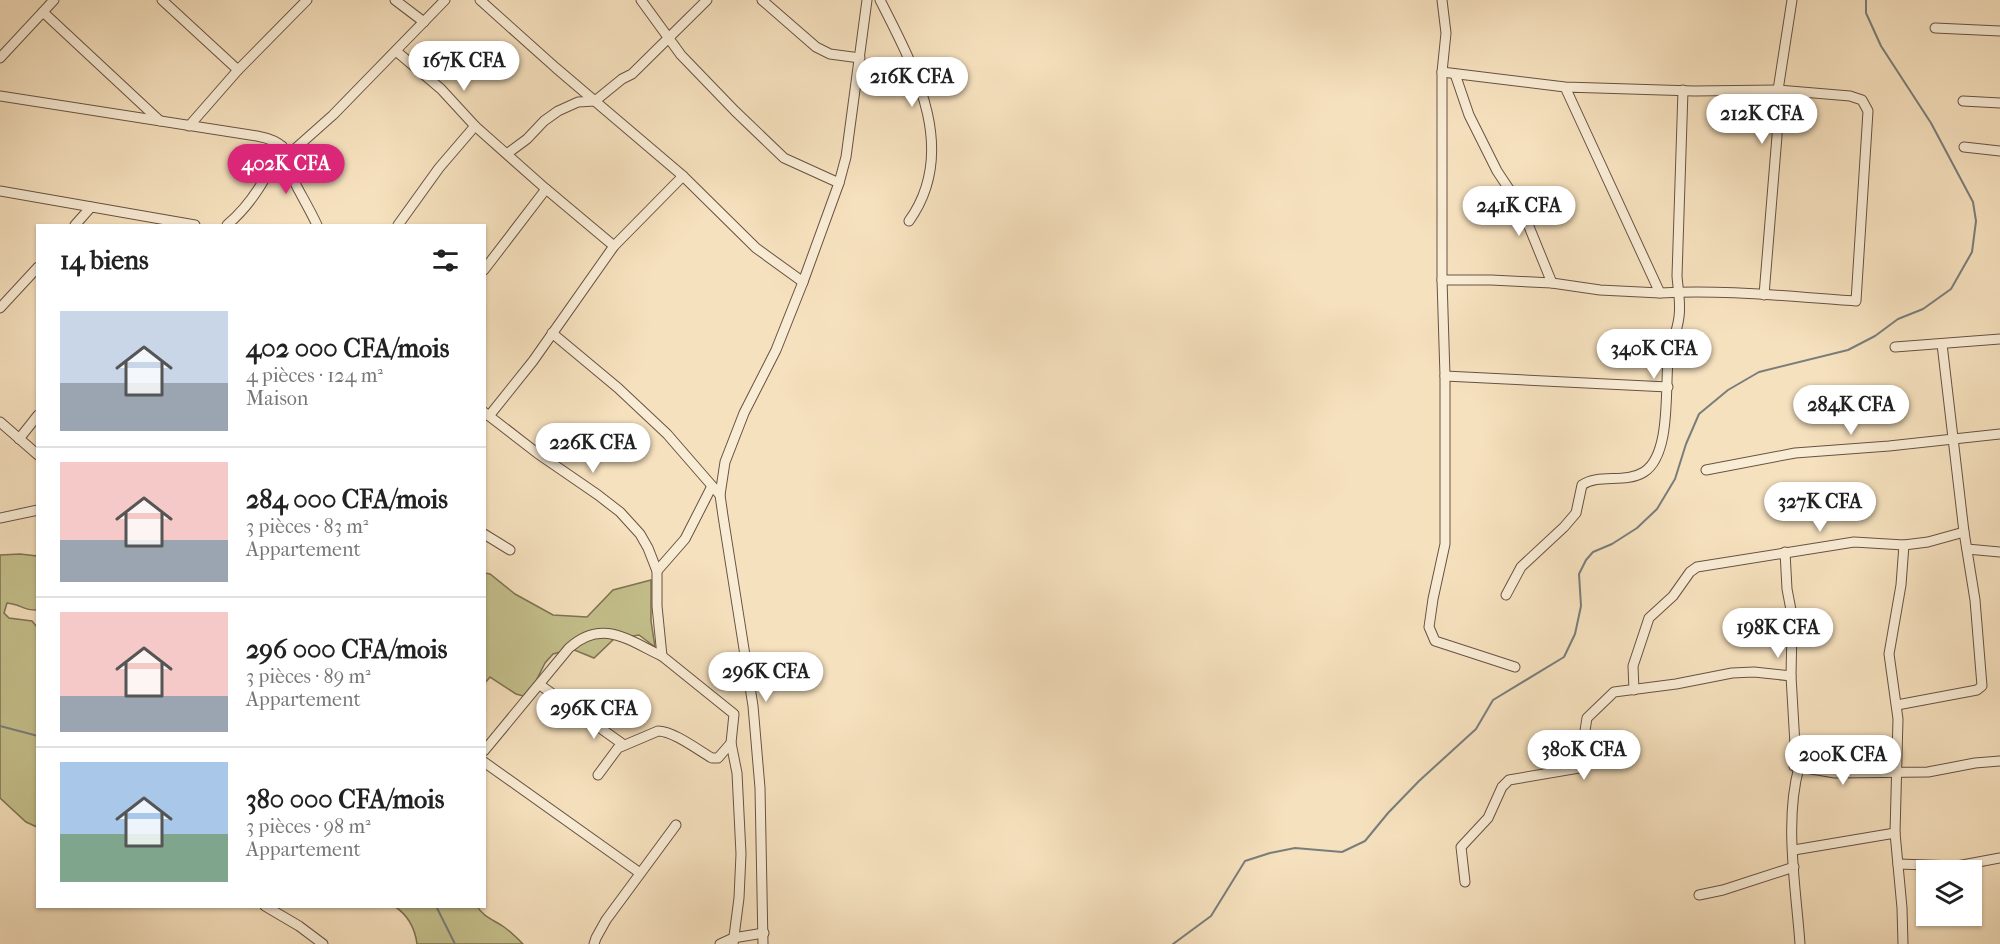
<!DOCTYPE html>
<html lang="fr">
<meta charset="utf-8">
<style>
:root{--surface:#fff;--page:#f2f2f2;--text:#222;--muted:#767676;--line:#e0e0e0;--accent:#db2777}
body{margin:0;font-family:"IM FELL French Canon",serif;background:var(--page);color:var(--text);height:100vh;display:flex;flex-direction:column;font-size:22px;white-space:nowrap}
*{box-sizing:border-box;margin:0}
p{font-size:20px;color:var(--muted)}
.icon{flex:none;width:33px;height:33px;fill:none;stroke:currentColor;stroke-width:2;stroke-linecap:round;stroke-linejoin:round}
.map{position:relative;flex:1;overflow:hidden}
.details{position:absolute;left:36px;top:224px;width:450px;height:684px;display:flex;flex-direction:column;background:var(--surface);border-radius:0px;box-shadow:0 2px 4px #0004}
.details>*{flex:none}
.buttons{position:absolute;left:1916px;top:860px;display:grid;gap:12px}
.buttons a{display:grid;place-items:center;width:66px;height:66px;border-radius:0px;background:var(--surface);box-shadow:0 2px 4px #0004;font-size:30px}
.price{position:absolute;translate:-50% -51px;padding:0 14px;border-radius:21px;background:#fff;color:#222;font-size:20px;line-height:39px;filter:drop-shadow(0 2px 3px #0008)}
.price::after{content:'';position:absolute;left:50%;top:36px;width:18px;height:14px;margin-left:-9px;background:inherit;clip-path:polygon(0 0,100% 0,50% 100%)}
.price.selected{background:var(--accent);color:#fff}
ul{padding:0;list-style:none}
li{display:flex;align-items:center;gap:18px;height:150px;padding:0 24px}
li+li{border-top:2px solid var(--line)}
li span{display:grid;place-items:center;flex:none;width:168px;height:120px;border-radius:0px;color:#555}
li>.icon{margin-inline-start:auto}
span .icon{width:72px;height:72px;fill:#fffc;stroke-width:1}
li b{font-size:26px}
h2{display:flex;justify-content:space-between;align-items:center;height:72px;padding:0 24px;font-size:26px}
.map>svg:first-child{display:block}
.green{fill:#c4c08c;stroke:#7e7253;stroke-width:1.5}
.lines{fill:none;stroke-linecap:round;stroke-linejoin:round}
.stream{stroke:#787e7c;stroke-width:2}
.street-casing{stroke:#685243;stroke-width:11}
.street{stroke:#f9ecd5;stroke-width:9}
</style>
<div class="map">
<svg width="2000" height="944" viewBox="0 0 2000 944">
<rect width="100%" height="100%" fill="#f6e1be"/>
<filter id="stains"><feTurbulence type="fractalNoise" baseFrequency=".00333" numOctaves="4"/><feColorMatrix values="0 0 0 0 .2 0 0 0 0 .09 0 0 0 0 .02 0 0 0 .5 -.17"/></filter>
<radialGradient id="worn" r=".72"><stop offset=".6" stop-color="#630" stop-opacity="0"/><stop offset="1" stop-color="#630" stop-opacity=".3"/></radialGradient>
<g class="green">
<path d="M20 554 37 556V610C25 611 20 604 7 603L4 613 9 618 32 621 37 627V827L26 822 0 798V555Z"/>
<polygon points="485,573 490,574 515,594 553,615 587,617 613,590 651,580 651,621 655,647 639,635 614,639 594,658 572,649 553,654 545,663 536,681 523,696 516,694 490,677 485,683"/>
<path d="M394 906H477C483 917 494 920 504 927 511 932 517 938 523 944H417C415 928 408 915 394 906Z"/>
</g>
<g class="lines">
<g class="stream">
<polyline points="0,726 38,736"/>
<polyline points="436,906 455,944"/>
<polyline points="1173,944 1211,916 1245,861 1270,853 1295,848 1342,852 1365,841 1388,813 1419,781 1476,729 1493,700 1564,657 1575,634 1581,606 1579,574 1586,560 1593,552 1612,544 1637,528 1657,509 1675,479 1686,444 1699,414 1728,390 1759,372 1848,350 1875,336 1898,319 1923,309 1951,289 1972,252 1976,221 1973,202 1931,123 1881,46 1866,13 1866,0"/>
</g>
<defs>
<g id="street">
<polyline points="162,0 238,70"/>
<polyline points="395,0 424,22"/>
<polyline points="480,0 556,68 683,176 756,248 803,282"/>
<polyline points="641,0 681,55 735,111 784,158 839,183"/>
<polyline points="762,0 816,47 830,54 860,58"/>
<path d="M880 0C914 67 960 150 909 221"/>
<polyline points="1442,0 1446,33 1442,72 1442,280 1491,280 1552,283"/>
<polyline points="43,12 160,121"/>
<polyline points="1935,28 2000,31"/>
<polyline points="396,51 441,89 475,126 546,189 614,246"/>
<polyline points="0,58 54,0"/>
<path d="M1442 72 1565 87 1694 91 1778 90 1850 96 1862 100 1868 111 1856 301C1792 297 1725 289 1660 293L1565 87"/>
<polyline points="1455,74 1469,115 1497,171 1521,207 1552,283 1600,290 1660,293"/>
<path d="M0 96 257 136C298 144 283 160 297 187 304 200 311 212 317 225"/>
<polyline points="1963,101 2000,103"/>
<polyline points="189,126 238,70 307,0"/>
<polyline points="1964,147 2000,151"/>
<polyline points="508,153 527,139 544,121 558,111 578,102 595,101 622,79 632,74 707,0"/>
<polyline points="288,155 333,115 445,0"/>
<polyline points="0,191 195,225"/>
<polyline points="75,225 91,207"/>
<path d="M227 225C253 203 267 176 282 146"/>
<polyline points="398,225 439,168 475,126"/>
<polyline points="484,270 546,189"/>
<polyline points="1442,280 1445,376 1445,544 1433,599 1429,627 1435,641 1515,667"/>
<polyline points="1764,295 1777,136 1778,90 1792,0"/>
<polyline points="0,308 38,267"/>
<polyline points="552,333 618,388 667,434 720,495"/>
<polyline points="1895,347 2000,339"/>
<polyline points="1445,376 1668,387"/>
<polyline points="484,412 537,453 598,495 620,512 640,534 648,548 657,571 657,606 662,656 734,714 731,743 737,773 741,854 739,898 733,944"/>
<polyline points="489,416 533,361 614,246 683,176"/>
<polyline points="0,422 38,455"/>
<polyline points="19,439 38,415"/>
<polyline points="1706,470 1795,453 1889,446 2000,434"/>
<polyline points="0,518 38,510"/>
<polyline points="484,534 510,550"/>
<polyline points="1967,549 2000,552"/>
<polyline points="1785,552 1787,589 1791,610 1792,627 1791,676 1795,745 1794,766 1835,773 1928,772 1975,763 2000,761"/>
<polyline points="657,571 685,539 712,486"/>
<path d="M1506 595 1521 567 1564 527 1576 513 1582 485C1599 473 1625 484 1644 472 1671 455 1665 390 1668 362 1670 347 1677 333 1679 317 1681 303 1678 290 1677 276L1683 90"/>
<polyline points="540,685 624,745"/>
<polyline points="1634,690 1633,666 1649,618 1673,596 1690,572 1697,567 1854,542 1904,545 1928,542 1964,532"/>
<polyline points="1897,705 1977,690 1982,686 1975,600 1964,532 1942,344"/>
<path d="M484 751 569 648C602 618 628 640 662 656"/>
<polyline points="484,762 640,873"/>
<path d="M1799 767C1784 822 1796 888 1800 944"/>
<path d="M598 775 618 748 658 731C673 731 698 750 712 758H718L731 743"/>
<polyline points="1794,850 1895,833"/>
<polyline points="1898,864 1957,866 2000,858"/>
<polyline points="1465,882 1461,847 1488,818 1502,787 1509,780 1579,768 1587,718 1614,692 1676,684 1732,673 1754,672 1791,676"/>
<polyline points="1699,895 1723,890 1794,867"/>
<polyline points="265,906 299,926 323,944"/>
<polyline points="594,944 596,938 606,920 676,825"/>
<polyline points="720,944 733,938 764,933"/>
<polyline points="763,944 760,788 753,706 723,516 720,495 725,462 744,413 776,350 803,282 839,183 846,157 867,0"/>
<polyline points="1903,944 1902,908 1895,833 1898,719 1889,654 1901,585 1904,545"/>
</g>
</defs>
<use href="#street" class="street-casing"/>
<use href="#street" class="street"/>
</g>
<rect width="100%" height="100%" filter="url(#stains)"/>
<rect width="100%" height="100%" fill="url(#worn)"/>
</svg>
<div class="buttons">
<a><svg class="icon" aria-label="layers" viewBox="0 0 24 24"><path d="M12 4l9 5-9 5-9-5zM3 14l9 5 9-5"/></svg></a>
</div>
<b class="price" style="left:464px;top:92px">167K CFA</b>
<b class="price" style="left:912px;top:108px">216K CFA</b>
<b class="price" style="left:1762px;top:145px">212K CFA</b>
<b class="price selected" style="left:286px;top:195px">402K CFA</b>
<b class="price" style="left:1519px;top:237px">241K CFA</b>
<b class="price" style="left:1654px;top:380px">340K CFA</b>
<b class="price" style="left:1851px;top:436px">284K CFA</b>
<b class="price" style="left:593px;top:474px">226K CFA</b>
<b class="price" style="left:1820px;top:533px">327K CFA</b>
<b class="price" style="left:1778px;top:659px">198K CFA</b>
<b class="price" style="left:766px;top:703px">296K CFA</b>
<b class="price" style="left:594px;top:740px">296K CFA</b>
<b class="price" style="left:1584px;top:781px">380K CFA</b>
<b class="price" style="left:1843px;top:786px">200K CFA</b>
<section class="details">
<h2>14 biens<svg class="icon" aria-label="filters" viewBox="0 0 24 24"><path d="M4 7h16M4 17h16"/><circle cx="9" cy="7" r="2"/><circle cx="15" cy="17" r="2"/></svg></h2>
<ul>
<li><span style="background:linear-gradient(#c9d6e8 60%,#9aa5b1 0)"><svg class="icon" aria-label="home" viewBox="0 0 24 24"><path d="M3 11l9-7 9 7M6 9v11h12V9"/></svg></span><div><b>402 000 CFA/mois</b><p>4 pièces · 124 m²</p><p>Maison</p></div></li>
<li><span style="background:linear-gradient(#f6c9c9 65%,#9aa5b1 0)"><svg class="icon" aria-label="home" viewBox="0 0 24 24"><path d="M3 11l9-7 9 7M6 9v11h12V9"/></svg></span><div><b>284 000 CFA/mois</b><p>3 pièces · 83 m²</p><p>Appartement</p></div></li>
<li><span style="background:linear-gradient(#f6c9c9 70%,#9aa5b1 0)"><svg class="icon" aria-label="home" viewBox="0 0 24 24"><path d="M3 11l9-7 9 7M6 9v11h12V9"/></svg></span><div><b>296 000 CFA/mois</b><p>3 pièces · 89 m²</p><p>Appartement</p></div></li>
<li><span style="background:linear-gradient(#a9c7e8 60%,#7fa58c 0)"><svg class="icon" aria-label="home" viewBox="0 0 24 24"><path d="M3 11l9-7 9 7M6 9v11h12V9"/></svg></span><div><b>380 000 CFA/mois</b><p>3 pièces · 98 m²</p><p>Appartement</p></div></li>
</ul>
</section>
</div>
